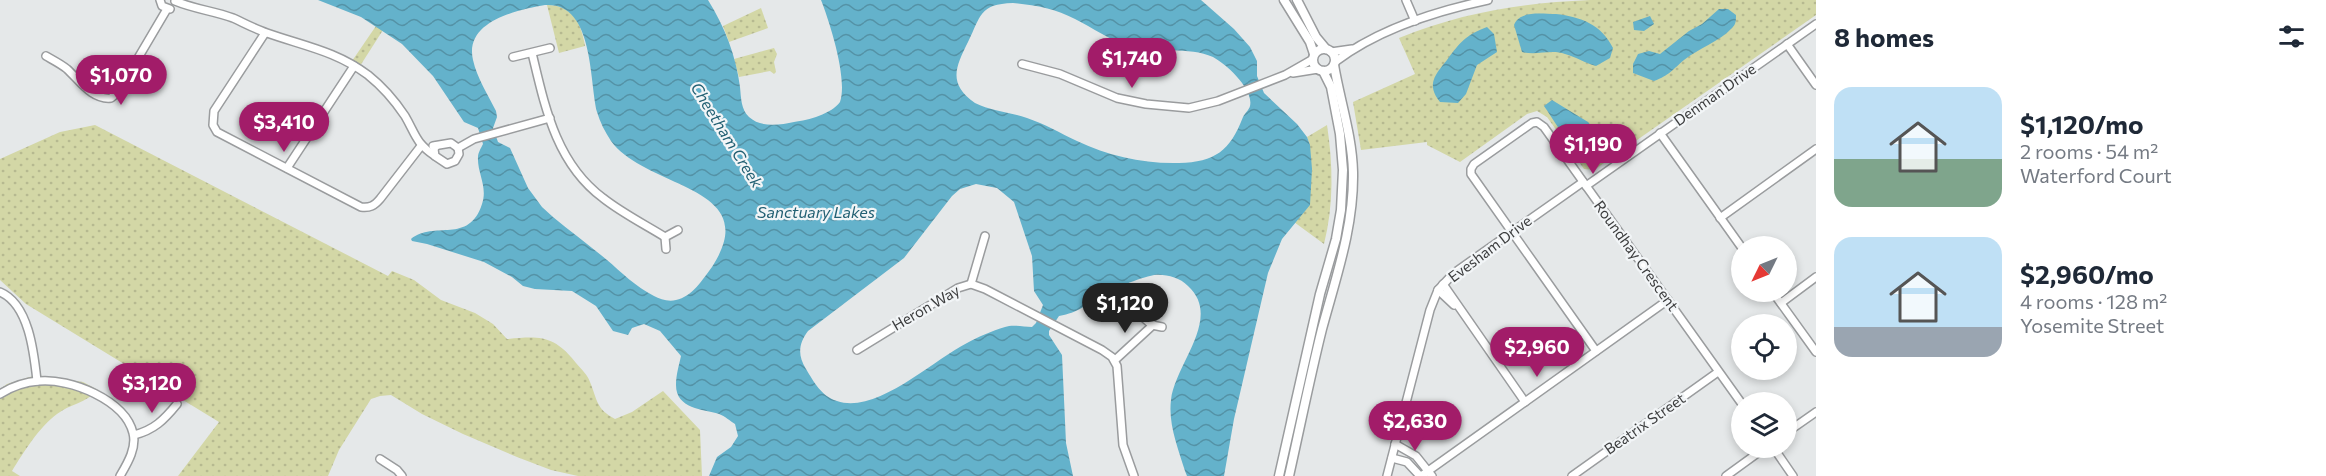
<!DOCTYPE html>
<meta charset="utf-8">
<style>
:root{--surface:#fff;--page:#f6f6f7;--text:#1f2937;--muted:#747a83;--accent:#a21c69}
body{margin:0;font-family:Commissioner,sans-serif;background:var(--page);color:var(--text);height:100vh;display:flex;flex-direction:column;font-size:22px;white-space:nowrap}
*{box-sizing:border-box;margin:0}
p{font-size:20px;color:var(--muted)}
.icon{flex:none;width:33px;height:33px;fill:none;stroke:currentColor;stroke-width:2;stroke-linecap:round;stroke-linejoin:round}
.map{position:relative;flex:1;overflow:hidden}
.drawer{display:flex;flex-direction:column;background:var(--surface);width:510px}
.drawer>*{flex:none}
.needle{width:39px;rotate:227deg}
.tools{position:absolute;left:1731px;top:236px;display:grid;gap:12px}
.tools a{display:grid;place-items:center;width:66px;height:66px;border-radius:50%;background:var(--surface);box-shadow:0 3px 9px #0003;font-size:30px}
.price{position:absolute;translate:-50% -51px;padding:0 14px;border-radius:21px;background:var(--accent);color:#fff;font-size:20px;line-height:39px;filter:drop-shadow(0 2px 3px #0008)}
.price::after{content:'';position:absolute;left:50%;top:36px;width:18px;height:14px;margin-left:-9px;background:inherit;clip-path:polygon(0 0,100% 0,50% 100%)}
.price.selected{background:#222;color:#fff}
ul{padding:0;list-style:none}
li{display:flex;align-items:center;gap:18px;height:150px;padding:0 18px}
li span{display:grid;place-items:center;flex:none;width:168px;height:120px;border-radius:18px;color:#555}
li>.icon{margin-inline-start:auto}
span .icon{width:72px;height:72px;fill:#fffc;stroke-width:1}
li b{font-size:26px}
h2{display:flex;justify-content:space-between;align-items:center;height:72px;padding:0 18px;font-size:26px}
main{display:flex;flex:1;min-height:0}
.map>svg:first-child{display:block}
.grass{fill:url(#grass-dots)}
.water{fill:url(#water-waves);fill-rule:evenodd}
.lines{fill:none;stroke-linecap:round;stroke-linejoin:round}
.minor-casing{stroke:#9a9c9e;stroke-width:10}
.tertiary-casing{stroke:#9a9c9e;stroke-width:11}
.minor{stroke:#fff;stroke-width:7}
.tertiary{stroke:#fff;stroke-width:8}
.labels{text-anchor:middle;stroke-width:4.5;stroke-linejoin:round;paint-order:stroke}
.street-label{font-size:15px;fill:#3c3d3e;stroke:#f2f5f7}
.water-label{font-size:16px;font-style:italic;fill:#226073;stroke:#f2f5f7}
</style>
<main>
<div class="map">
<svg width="1816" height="476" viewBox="0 0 1816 476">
<defs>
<pattern id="grass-dots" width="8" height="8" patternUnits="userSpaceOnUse" patternTransform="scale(1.5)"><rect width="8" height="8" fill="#d3d7a6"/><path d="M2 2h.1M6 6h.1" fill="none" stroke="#b6b990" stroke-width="1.8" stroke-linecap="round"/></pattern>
<pattern id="water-waves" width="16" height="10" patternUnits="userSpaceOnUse" patternTransform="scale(1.5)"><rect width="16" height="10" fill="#64b2cb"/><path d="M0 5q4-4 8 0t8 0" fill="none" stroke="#5492a6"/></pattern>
</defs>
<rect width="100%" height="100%" fill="#e5e8e9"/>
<g class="grass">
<path d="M1590 0H1816V15L1594 170 1584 169 1547 117 1537 111 1527 114 1460 162 1427 145V142L1361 150 1353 102 1415 74 1399 38C1463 12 1521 3 1590 0Z"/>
<path d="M547 5C573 5 581 23 585 46L559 53Z"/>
<polygon points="761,8 768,28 729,42 723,26"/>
<polygon points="376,26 383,30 360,66 352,61"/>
<polygon points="774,48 777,54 774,62 776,72 774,74 770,71 739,77 734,59"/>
<path d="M95 125 388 276 392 271 414 280 441 300 475 313 493 324 507 339C540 336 554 335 576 363 581 369 588 375 590 382 597 399 596 409 615 419L632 412 663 391 700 430 702 476H578L551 470 517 457 463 434 422 414 391 395 380 396 371 399 339 450 328 476H178L219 422 26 304 0 280V159L60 132Z"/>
<path d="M1327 125C1333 164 1334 205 1324 244L1294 222 1310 204V145L1307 137Z"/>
<path d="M36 375 83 382 98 390C86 403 70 404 57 414 40 426 23 453 12 471L20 476H0V389L7 384Z"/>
</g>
<g class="water">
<path d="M318 0H708C725 27 736 56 740 87 741 97 741 110 749 117 761 128 780 125 794 122 809 120 831 114 840 102 848 79 830 23 821 0H1201L1234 29 1250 47 1257 61V76L1264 93 1297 124 1307 137 1310 145 1312 169 1310 205 1282 239 1268 273 1234 419 1224 476H1187L1185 471C1178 448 1168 424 1171 400 1175 364 1223 318 1188 286 1179 277 1166 274 1154 275 1139 278 1112 289 1099 297 1082 307 1080 312 1059 316L1049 331V335L1062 355 1066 443 1073 476H709L717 457 731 447 738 436 735 424C730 421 725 416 719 414 703 409 676 409 676 385 676 375 679 365 681 356L660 331 644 324 632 328 628 335 613 331 596 306 572 291 535 289 523 286 512 277 484 262 427 244 412 241 411 239C434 220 469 245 482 204 488 187 477 173 478 157 478 153 481 148 483 144L478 128 464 122 433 76 402 44 361 17ZM1013 3C1035 5 1056 9 1075 19 1093 28 1108 39 1128 46 1156 54 1189 46 1213 57 1226 64 1254 89 1250 106 1249 110 1245 113 1243 117 1230 151 1215 162 1179 163 1143 164 1109 156 1077 141 1060 133 1045 124 1027 118 1010 112 991 111 975 103 947 84 956 66 968 42 981 16 979 4 1013 3ZM545 5C594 2 589 79 597 112 600 122 605 132 611 141 647 190 765 185 712 267 703 279 692 297 676 300 668 302 660 299 654 296 636 287 621 272 607 260 589 245 571 232 553 217L542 207 528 188 510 148 498 142 493 128 497 117 496 111C488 95 477 78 473 60 464 21 517 10 545 5ZM976 184 997 188 1014 202 1032 256 1034 291 1043 305 1036 323 1032 327C1023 327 1013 324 1005 327 992 331 978 337 967 343 933 360 876 415 837 401 821 396 814 382 806 369 797 355 799 343 808 331L904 258 952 196 960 189Z"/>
<path d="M1719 9H1728L1736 15C1736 21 1736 24 1732 28 1719 42 1699 48 1684 60 1672 70 1670 75 1654 81L1633 73V64L1638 54 1649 51 1660 54 1689 31 1702 24Z"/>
<path d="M1556 14C1581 17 1601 24 1613 48L1610 58 1596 66C1585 63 1576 57 1565 54 1551 49 1536 56 1522 52L1514 25C1520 10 1541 14 1556 14Z"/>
<polygon points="1650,16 1654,24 1644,31 1634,30 1633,22"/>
<path d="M1487 27 1494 34 1497 52 1477 65 1466 94 1458 103 1440 102C1426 84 1435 75 1447 60 1460 42 1466 35 1487 27Z"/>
<path d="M1552 100 1588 122 1604 142 1600 145 1597 142C1592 142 1588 145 1583 145 1566 146 1553 118 1544 106Z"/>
</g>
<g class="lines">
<defs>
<g id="minor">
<polyline points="160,0 162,6 170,9"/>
<polyline points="1406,0 1415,21"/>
<path d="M175 1C194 9 214 11 233 18 244 23 255 29 267 33 304 46 336 51 368 75 383 87 395 101 405 116 416 135 415 142 435 156"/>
<path d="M265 33 214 111 213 125 217 132 361 207C370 208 374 206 380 199L421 146"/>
<polyline points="1787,44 1816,85"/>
<polyline points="1331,52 1352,49"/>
<path d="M532 53C545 107 556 163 603 198 622 213 644 224 665 237"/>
<path d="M46 56C53 60 61 64 67 69 80 81 92 100 111 98L118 92 167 9"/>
<polyline points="513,57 550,48"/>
<path d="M1335 62C1378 29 1436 11 1488 0"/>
<polyline points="1022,64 1060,74 1117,98 1146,104 1189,108 1218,101 1285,75 1313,59"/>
<polyline points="1293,73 1318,69"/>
<polyline points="1660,133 1742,248"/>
<polyline points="433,146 451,143 458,148"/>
<polyline points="436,146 434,149 435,156 447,164 455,161 459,154 458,148"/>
<polyline points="458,148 474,139 550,118"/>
<polyline points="287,168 354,66"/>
<polyline points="1586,186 1816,24"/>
<polyline points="1720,218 1816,149"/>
<polyline points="666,249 665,237 678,230"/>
<polyline points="971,284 985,236"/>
<polyline points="1443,284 1525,402"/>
<polyline points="1438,290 1454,305"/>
<polyline points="1772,291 1816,352"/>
<path d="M0 292C29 304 34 353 37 381"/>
<polyline points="1781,303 1816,277"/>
<polyline points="1145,319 1152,325 1162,327"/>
<polyline points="857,350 958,288 971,284 985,289 1102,350 1112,357 1117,366 1123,445 1134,476"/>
<polyline points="1596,351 1471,174 1471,169 1474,164 1532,123 1537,122 1544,127 1742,404"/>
<polyline points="1115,360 1153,325"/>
<path d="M0 394C11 387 25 382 39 381 70 378 125 400 133 433 137 448 127 464 120 476"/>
<polyline points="1786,433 1816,412"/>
<path d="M134 435C154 430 164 420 177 404"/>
<polyline points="1395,444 1416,456 1432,476"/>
<polyline points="1773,447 1793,476"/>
<polyline points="1392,458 1407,462 1420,476"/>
<polyline points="380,459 397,470 402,476"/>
<polyline points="1387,476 1430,310 1438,290 1454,273 1583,182"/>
<polyline points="1421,476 1668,300"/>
<polyline points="1572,476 1718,372"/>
<polyline points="1726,476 1766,447"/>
</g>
<g id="tertiary">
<polyline points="1284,0 1310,42 1314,54"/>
<polyline points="1297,0 1316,37 1326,49"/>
<circle cx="1324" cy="60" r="11"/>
<polyline points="1279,476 1320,294 1336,239 1341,210 1343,170 1340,134 1331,87 1323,71"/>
<path d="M1289 476C1300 427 1310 377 1322 329 1336 277 1354 227 1353 172 1352 135 1340 101 1334 65"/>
</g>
</defs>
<use href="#minor" class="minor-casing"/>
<use href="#tertiary" class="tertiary-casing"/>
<use href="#minor" class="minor"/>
<use href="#tertiary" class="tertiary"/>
</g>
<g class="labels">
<g class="street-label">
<text transform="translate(1715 95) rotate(-35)" y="5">Denman Drive</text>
<text transform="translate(1490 249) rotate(-37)" y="5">Evesham Drive</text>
<text transform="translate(1636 256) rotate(54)" y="5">Roundhay Crescent</text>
<text transform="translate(926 308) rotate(-30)" y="5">Heron Way</text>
<text transform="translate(1645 424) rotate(-35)" y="5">Beatrix Street</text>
</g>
<g class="water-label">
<text transform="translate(727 135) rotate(58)" y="6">Cheetham Creek</text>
<text x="816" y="218">Sanctuary Lakes</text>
</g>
</g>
</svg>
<div class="tools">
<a><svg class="needle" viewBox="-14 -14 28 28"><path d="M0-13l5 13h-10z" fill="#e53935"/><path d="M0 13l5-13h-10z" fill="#747a83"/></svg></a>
<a><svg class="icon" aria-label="locate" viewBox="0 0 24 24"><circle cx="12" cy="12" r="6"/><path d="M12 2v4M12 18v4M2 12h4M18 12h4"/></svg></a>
<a><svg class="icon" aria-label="layers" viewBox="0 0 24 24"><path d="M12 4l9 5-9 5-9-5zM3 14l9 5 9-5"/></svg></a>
</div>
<b class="price" style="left:1132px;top:89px">$1,740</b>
<b class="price" style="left:121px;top:106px">$1,070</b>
<b class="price" style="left:284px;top:153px">$3,410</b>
<b class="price" style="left:1593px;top:175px">$1,190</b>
<b class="price selected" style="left:1125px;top:334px">$1,120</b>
<b class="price" style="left:1537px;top:378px">$2,960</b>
<b class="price" style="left:152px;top:414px">$3,120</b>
<b class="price" style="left:1415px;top:452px">$2,630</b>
</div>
<section class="drawer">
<h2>8 homes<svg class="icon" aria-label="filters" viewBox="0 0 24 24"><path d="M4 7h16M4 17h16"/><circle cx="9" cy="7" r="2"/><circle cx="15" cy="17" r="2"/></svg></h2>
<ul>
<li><span style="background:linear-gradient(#bfe0f5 60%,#7fa58c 0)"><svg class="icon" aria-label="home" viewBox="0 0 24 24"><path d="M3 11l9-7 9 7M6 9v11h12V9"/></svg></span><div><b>$1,120/mo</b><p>2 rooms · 54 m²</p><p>Waterford Court</p></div></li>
<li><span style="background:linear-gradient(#bfe0f5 75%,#9aa5b1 0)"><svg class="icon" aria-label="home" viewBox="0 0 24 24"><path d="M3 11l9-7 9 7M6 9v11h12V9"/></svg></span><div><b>$2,960/mo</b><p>4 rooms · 128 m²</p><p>Yosemite Street</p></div></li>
</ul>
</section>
</main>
